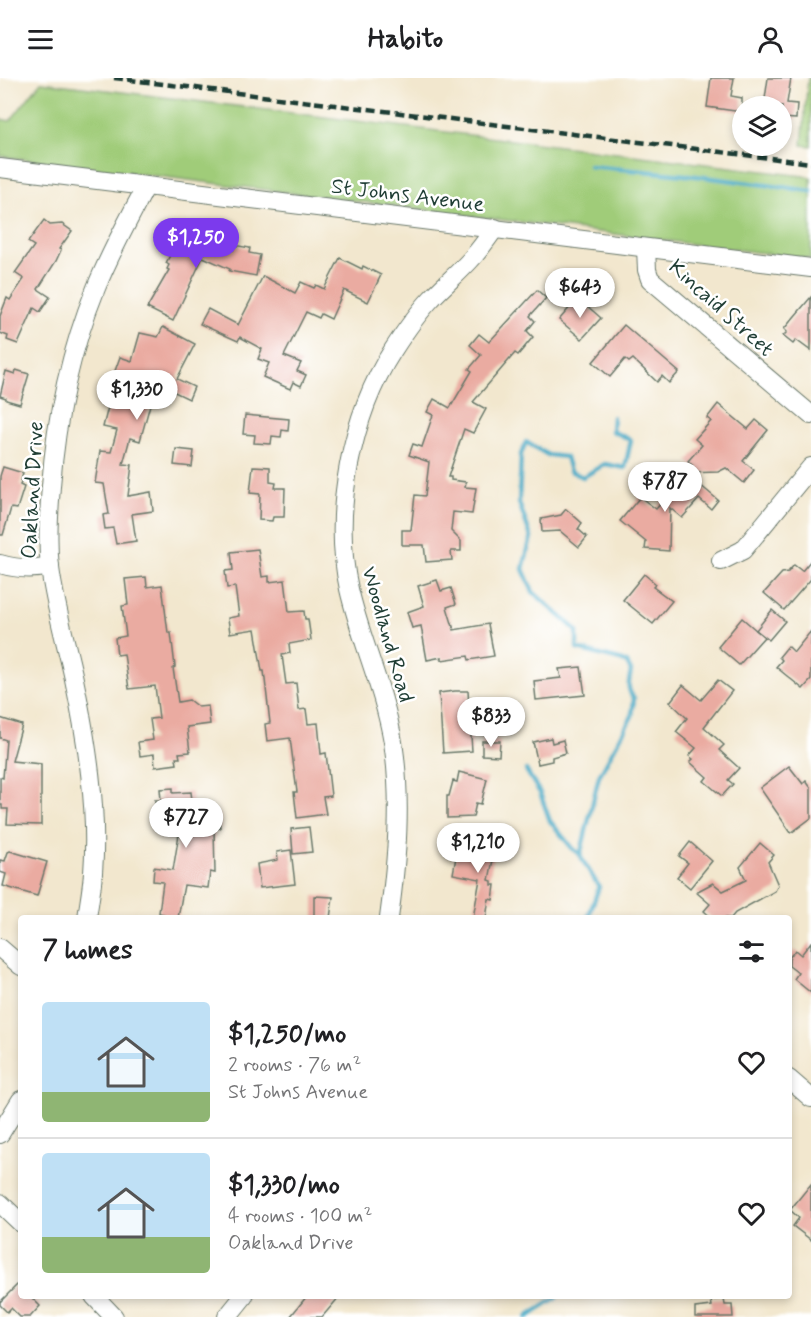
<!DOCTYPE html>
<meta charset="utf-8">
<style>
:root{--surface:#fff;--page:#f2f2f2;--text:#202124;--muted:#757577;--line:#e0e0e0;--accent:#7c3aed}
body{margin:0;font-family:Mynerve,sans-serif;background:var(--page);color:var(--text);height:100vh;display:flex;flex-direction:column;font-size:22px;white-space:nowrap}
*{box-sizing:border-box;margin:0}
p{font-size:20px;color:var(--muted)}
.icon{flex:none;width:33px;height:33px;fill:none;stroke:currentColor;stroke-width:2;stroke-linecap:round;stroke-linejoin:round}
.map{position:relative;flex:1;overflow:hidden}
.panel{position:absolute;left:18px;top:837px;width:774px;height:384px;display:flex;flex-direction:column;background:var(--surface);border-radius:6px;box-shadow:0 3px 9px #0003}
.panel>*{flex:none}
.fabs{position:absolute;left:732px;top:18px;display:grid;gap:12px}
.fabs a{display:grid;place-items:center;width:60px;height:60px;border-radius:50%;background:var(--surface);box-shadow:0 3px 9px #0003;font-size:30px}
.price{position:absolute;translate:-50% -51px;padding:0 14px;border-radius:21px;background:#fff;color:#222;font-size:20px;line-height:39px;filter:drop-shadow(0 2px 3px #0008)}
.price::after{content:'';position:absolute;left:50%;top:36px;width:18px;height:14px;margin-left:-9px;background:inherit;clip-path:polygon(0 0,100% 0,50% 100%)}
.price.current{background:var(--accent);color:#fff}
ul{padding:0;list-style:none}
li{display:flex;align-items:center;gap:18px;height:150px;padding:0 24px}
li+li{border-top:2px solid var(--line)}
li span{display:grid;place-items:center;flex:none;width:168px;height:120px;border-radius:6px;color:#555}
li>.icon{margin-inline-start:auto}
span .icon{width:72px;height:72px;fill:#fffc;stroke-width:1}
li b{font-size:26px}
h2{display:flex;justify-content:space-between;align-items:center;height:72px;padding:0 24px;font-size:26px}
header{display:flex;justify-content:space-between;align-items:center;height:78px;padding:0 24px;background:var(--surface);font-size:27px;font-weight:700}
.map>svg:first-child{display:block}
.green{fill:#a0cc79;stroke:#608456;stroke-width:1.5}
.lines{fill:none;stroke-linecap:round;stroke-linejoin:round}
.stream{stroke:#44a9c4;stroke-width:4.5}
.building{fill:#eaaba1}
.minor-casing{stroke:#69786a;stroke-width:20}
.minor{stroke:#fff;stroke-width:18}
.rail{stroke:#1f3d34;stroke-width:4.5;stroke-dasharray:9 4.5;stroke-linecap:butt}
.labels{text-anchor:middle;stroke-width:5;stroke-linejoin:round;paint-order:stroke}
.street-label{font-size:22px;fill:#1f3d34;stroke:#fff}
</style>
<header><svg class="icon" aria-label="menu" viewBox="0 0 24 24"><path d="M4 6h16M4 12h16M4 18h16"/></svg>Habito<svg class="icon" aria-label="person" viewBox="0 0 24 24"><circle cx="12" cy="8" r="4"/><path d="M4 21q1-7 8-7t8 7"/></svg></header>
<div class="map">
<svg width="811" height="1239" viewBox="0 0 811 1239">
<rect width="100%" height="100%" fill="#fff"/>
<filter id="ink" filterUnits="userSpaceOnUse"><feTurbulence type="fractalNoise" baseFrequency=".0167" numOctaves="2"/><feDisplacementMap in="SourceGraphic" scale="12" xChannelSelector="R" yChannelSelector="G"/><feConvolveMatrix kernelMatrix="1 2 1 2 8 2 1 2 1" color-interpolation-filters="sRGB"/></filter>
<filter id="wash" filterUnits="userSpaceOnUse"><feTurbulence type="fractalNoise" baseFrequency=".008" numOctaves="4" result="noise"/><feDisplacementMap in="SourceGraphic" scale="24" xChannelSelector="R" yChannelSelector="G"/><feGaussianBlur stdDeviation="1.35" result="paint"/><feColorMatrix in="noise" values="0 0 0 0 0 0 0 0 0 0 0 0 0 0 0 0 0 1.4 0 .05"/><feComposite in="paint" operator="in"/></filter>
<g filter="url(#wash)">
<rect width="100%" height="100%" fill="#f2e7ce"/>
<g class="green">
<polygon points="808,0 811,0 811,68 802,67"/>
<polygon points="41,4 811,99 811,181 0,78 0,41 10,43"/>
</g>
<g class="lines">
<g class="stream">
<polyline points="589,88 696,98 811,113"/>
<polyline points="526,692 540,715 550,743 572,770 580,776"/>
<path d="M588 840 599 809 580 778 599 698 632 638 634 620C626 611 629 604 631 593L627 585 620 582 577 571V553L533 514 523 491 531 459 519 425 521 376 526 364 548 377 566 379 570 393 583 399 605 386 625 390 631 362 612 353 613 339"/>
<polyline points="527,1239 555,1221 557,1218"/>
</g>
</g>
<g id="blocks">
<g class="building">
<polygon points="711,0 734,0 731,18 742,20 742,34 707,29"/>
<polygon points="768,0 791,0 787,25 797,26 796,41 782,40 782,28 764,28"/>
<polygon points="44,142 50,147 62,146 72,153 59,171 61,172 56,183 38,211 50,219 40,234 34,230 18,266 7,262 8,258 0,255 0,238 7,220 10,222 24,201 15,195 34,168 28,164"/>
<polygon points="177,151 183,154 184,152 233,172 234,167 250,170 249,175 260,177 256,198 229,193 230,191 203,179 173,243 147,230 169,192 167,191 169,187 166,185 176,166 172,164"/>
<polygon points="340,180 362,191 363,188 381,197 368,224 344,212 331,241 321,236 319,240 306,234 284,278 301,285 297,293 306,297 301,308 293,304 290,311 263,299 269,285 258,281 262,271 240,259 238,263 200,246 208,231 238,247 263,198 295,215 301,204 314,210 316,207 324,211"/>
<polygon points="537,212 546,220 530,238 535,243 527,253 533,259 518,277 515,275 473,324 486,331 473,355 464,351 448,399 451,399 451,402 466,404 465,409 476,410 472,436 453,434 451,453 461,463 461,473 451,473 452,482 426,484 424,467 402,467 402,452 411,452 415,417 425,418 429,384 409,377 413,366 422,369 433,337 427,334 434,321 450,330 472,293 469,291 481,277 470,267 479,256 489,264"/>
<polygon points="811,219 811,273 796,262 793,266 783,258 787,254 784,251"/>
<polygon points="578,220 601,240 582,261 559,242"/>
<polygon points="624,247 679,294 669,305 662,298 657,304 633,281 629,284 625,281 610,299 593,284"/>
<polygon points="163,249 195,266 177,301 194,309 189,321 156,305 140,363 130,360 123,386 132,387 128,418 151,414 153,433 132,436 136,463 116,466 113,450 105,451 103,437 109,436 104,406 95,405 100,373 111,374 117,352 103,349 114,305 111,304 120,279 132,283 140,255 158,259"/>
<polygon points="16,292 29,296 20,326 6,322 6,320 0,318 6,293 15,296"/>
<polygon points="718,326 748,351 756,342 768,352 743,383 754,392 744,405 726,390 718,394 688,395 693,388 688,383 702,367 695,361 711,343 707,340"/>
<polygon points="245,337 289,341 288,353 282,352 281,359 272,358 271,366 254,365 255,357 243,356"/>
<polygon points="176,371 194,373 192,389 174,387"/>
<polygon points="253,388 270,389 270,404 276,405 275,410 285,410 284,439 273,439 272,443 259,442 260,416 250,415"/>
<polygon points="3,389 23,395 20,407 24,409 17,431 11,430 3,457 0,457 0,398"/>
<polygon points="687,396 718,422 711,431 699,421 682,440 670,430 669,473 645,471 646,464 620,443 640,419 656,431"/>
<polygon points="566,431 582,445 578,451 587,459 579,469 560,453 542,454 541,441 561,437"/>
<polygon points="258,471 262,499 269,498 269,504 285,502 289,534 304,533 305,541 308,541 311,562 289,566 290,575 282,577 286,606 296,605 299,632 306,631 308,646 318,645 321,676 326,675 331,718 323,719 326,736 297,740 294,714 297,714 290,660 267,663 265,646 270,645 264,593 262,593 255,551 230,555 228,540 239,538 235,509 227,510 225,493 233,492 231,474"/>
<polygon points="811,482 811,501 784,532 764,515 782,495 788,494 794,487 802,493"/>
<polygon points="644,496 656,506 653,509 672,523 653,546 623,522"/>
<polygon points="146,499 147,509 162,507 168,555 171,555 175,589 173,590 178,624 189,622 198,629 208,628 210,646 187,649 190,674 179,675 180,680 176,680 177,686 155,689 154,676 140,678 138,664 153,662 150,641 159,640 155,608 129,611 124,576 117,577 115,560 126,558 122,528 128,527 125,501"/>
<polygon points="437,502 441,513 451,510 456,526 447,529 454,552 488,546 494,578 469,582 468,578 442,582 442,579 427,582 421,548 412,550 407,534 424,528 418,508"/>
<polygon points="772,532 785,543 769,562 756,552"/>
<polygon points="742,540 764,559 739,587 718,569"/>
<polygon points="811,553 811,602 803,611 776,589 782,582 779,579 788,568 794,574"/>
<polygon points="581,589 585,617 536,622 534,603 561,600 559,591"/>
<polygon points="718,602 732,613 704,649 724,667 719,672 739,690 728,702 733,706 722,718 704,703 707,699 690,684 693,681 689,678 696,670 676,654 687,640 670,624 683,607 701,622"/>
<polygon points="455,613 468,613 472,673 443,675 439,615"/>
<polygon points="0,640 22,647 12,683 41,686 41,747 7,746 8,731 2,731 2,727 0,727 0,699 3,700 6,662 0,660"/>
<polygon points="551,660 552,665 563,662 566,675 552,679 552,683 538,686 533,664"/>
<polygon points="482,663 500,663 499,678 482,677"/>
<polygon points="789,688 803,706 806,703 811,710 811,740 791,755 760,710"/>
<polygon points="459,694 487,701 481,726 476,725 473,739 447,740 447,718 449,718 453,703 457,704"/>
<polygon points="173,710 173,715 191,714 193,731 204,731 205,734 209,733 209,737 219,736 220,750 214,751 215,795 210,794 208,810 184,807 178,840 164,840 164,836 159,835 163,804 153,803 154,789 173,792 181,744 162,746 159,735 156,736 155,722 161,722 160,711"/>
<polygon points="309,749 312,774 293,776 291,751"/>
<polygon points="480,763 496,766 489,802 492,803 492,807 495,807 493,822 489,821 486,840 473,840 480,801 453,796 457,773 477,777"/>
<polygon points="690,764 712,783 690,810 677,799 688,785 679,778"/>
<polygon points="760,765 774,777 768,784 778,807 775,813 735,835 731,840 712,840 704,833 710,826 696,814 713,805 723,813 746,802 740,789"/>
<polygon points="291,772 295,806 260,810 257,786 278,782 277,774"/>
<polygon points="10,773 47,784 37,818 3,808 6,796 0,794 0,782 5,783 8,774"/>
<polygon points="314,818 333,819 330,840 314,840"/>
<polygon points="811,864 811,915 794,901 798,895 789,888 789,880 795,872 801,877"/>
<polygon points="811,1106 811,1162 793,1148 799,1140 790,1132"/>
<polygon points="21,1203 21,1218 30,1218 40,1228 30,1239 20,1239 11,1230 7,1234 0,1227 0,1224"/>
<polygon points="307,1218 340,1218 322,1239 290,1239"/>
<polygon points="724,1221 725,1227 732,1227 733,1239 695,1239 695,1230 712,1228 711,1222"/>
</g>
</g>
</g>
<g filter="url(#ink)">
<use href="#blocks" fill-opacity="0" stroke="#69786a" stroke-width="1.5"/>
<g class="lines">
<defs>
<g id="minor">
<polyline points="0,90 811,190"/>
<polyline points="646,170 647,192 650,201 811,337"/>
<polyline points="721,483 743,472 811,389"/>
<path d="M0 486C17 491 33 492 50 488"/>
<path d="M87 840C89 825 92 810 93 795 98 731 87 663 74 601 66 564 55 528 50 490 47 463 49 435 51 408 56 339 70 274 96 210 110 175 129 141 146 108"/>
<path d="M389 840C397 781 402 723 393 664 384 611 361 563 349 511 332 435 351 337 393 272 404 255 417 236 431 221 444 207 460 194 473 179 481 170 488 160 495 150"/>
<polyline points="0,870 21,888"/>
<polyline points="789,1001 811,1020"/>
<polyline points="0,1056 21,1022"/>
<polyline points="0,1125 21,1145"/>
<polyline points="94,1218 114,1239"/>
<polyline points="227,1239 244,1218"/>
</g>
</defs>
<use href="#minor" class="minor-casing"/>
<use href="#minor" class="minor"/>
<polyline class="rail" points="114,0 811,85"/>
</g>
</g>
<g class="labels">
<g class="street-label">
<text transform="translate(408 116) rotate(7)" y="8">St Johns Avenue</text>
<text transform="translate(722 229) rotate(42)" y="8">Kincaid Street</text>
<text transform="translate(31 412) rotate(-87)" y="8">Oakland Drive</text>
<text transform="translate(389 556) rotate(74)" y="8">Woodland Road</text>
</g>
</g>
</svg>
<div class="fabs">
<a><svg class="icon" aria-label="layers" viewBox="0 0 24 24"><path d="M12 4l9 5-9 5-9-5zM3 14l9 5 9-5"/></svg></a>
</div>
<b class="price current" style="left:196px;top:191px">$1,250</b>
<b class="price" style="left:580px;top:241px">$643</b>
<b class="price" style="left:137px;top:343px">$1,330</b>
<b class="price" style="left:665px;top:435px">$787</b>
<b class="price" style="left:491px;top:670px">$833</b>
<b class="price" style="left:186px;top:771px">$727</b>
<b class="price" style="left:478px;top:796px">$1,210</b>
<section class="panel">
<h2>7 homes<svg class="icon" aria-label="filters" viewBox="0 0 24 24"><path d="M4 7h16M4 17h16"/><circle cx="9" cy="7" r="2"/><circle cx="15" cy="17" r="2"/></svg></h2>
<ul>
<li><span style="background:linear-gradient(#bfe0f5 75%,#8fb573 0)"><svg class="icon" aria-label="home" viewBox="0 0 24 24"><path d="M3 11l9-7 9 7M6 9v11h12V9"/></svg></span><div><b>$1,250/mo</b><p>2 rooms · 76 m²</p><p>St Johns Avenue</p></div><svg class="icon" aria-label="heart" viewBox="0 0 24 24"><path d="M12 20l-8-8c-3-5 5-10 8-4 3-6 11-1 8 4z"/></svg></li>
<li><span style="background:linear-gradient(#bfe0f5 70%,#8fb573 0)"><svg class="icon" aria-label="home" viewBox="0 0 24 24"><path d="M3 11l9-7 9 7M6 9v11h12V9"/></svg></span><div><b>$1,330/mo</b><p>4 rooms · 100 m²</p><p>Oakland Drive</p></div><svg class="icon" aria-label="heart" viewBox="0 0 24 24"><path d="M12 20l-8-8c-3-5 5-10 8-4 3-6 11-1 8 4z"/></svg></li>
</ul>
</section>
</div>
